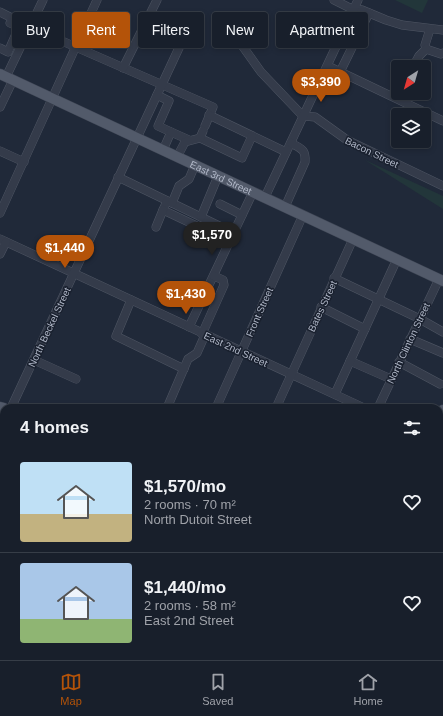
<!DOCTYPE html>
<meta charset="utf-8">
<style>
:root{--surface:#181f2b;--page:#212733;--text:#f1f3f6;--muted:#9fa2a9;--line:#363d47;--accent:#b45309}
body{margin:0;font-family:Arial,sans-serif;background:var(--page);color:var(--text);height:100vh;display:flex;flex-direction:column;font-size:15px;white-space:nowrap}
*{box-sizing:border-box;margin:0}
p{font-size:13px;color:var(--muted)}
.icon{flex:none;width:22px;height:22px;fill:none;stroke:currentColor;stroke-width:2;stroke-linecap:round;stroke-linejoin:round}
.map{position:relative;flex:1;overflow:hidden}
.details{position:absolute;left:0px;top:404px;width:443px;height:256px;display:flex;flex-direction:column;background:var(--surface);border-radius:12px 12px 0 0;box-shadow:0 2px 6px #0003,0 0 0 1px var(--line)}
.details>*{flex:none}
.guide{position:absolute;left:12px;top:12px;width:419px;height:36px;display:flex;gap:8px}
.needle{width:26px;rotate:217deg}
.buttons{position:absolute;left:391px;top:60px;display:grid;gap:8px}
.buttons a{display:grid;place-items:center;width:40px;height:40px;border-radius:4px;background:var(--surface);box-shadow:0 2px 6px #0003,0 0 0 1px var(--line);font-size:20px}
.price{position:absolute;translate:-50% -34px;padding:0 9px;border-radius:14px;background:var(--accent);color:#fff;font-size:13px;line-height:26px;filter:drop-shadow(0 1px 2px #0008)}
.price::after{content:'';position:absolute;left:50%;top:24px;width:12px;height:9px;margin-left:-6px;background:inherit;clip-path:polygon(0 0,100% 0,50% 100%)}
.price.on{background:#222;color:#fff}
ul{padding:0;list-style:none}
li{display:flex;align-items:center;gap:12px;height:100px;padding:0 20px}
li+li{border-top:1px solid var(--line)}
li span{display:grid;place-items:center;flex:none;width:112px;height:80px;border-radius:4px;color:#555}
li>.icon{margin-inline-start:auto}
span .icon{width:48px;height:48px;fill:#fffc;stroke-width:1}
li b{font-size:17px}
h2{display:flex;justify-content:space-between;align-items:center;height:48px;padding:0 20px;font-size:17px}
.tag{padding:0 14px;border-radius:4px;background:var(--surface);box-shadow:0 2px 6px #0003,0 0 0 1px var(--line);font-size:14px;line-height:36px}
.tag.on{background:var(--accent);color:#fff}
.tabs{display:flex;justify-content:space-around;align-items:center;height:56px;border-top:1px solid var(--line);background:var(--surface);font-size:11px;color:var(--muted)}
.tabs a{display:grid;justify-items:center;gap:2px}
.tabs .on{color:var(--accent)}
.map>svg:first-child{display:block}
.green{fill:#22363a}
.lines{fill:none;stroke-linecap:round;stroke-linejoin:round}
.minor-casing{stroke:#4f5664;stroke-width:9}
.major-casing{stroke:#3d4453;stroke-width:11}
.minor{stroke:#343b4a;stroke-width:8}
.major{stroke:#525a6a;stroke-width:10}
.rail{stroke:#565f71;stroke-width:2;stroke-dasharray:4 4;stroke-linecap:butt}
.labels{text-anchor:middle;stroke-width:3;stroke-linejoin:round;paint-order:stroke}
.street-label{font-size:10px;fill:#afb6c6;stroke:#19202e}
</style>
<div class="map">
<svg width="443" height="660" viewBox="0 0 443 660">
<rect width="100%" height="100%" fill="#202939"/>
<g class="green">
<polygon points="395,0 428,0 422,13"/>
<polygon points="365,160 443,196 443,209"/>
</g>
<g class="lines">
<defs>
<g id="minor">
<polyline points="334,0 350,8 362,10 386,20 402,25 443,30"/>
<polyline points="0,12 30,27 213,107 205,126"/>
<polyline points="430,29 425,45 426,49 441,54 443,53"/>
<polyline points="236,37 261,72 300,113 304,116 315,117 347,140 443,186"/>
<polyline points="0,48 8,52 19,27 10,23"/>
<polyline points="328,66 443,121"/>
<polyline points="413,67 419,56 426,49"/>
<polyline points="123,68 157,0"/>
<polyline points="340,72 369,13"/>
<polyline points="6,77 43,0"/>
<polyline points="157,95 169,101 158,126 171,132 163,150"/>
<polyline points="0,107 13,80"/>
<polyline points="209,115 286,152"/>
<polyline points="171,132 189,140"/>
<polyline points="200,138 242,158 252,136"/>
<polyline points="0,151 24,162"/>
<polyline points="177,157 185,142 200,138 203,131"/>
<polyline points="118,177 234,233"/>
<polyline points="265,197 358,0"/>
<polyline points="167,201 163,210 218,236 223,227"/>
<polyline points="172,203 179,186 189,179 195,165"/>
<polyline points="220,204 242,215"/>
<path d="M285 207 305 162C306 149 301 149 291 143"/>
<polyline points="0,213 97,0"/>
<polyline points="201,217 218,176"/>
<polyline points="156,227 163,210"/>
<polyline points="0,239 364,408"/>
<polyline points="0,254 6,242"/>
<polyline points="334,278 420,319 443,332"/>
<polyline points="131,300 116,336 184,369"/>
<polyline points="321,307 365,329"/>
<polyline points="189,327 253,192"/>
<polyline points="202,334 224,285 223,280 214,276"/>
<polyline points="410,339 443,353"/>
<polyline points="34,360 76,379"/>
<polyline points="350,361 391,379"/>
<polyline points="399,362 440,384"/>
<polyline points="335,394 397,259"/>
<polyline points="11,408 185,35"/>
<polyline points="167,408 188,359 197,353 205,335"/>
<polyline points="216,408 303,215"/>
<polyline points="276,408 353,239"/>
<polyline points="378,408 439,279"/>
<polyline points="0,562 4,564"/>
<polyline points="439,590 443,582"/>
<polyline points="44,660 46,656"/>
<polyline points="232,660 234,656"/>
<polyline points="406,660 408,656"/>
</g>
<g id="major">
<path id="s1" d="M0 74 443 281"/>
<polyline points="0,407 4,408"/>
<polyline points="439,413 443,410"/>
<polyline points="439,431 443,428"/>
<polyline points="439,611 443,613"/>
<polyline points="196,656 204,660"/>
<polyline points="164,660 167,656"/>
</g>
</defs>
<use href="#minor" class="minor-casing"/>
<use href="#major" class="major-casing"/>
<use href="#minor" class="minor"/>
<use href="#major" class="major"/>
<g class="rail">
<polyline points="439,450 443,449"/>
<polyline points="0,457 4,458"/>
<polyline points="0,464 4,465"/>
<polyline points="439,470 443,468"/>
<polyline points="285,660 288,656"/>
</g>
</g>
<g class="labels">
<g class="street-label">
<text transform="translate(372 152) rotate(26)" y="4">Bacon Street</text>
<text dy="4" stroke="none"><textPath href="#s1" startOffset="244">East 3rd Street</textPath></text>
<text transform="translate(322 306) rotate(-65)" y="4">Bates Street</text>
<text transform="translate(259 312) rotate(-66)" y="4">Front Street</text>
<text transform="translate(49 327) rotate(-65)" y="4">North Beckel Street</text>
<text transform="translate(408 343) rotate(-65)" y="4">North Clinton Street</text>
<text transform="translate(236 349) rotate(25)" y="4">East 2nd Street</text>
</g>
</g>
</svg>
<div class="buttons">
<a><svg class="needle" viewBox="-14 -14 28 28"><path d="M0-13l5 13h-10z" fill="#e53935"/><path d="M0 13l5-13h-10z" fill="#9fa2a9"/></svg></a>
<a><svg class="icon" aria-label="layers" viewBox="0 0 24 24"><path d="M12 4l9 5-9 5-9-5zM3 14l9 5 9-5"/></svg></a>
</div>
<b class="price" style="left:321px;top:103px">$3,390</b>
<b class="price on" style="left:212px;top:256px">$1,570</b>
<b class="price" style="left:65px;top:269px">$1,440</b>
<b class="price" style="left:186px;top:315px">$1,430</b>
<div class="guide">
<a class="tag">Buy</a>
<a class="tag on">Rent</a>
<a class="tag">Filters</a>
<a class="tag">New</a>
<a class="tag">Apartment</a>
</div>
<section class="details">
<h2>4 homes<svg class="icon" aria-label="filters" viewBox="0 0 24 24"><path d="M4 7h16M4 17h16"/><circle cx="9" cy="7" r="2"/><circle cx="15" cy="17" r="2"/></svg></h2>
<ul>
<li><span style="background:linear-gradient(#bfe0f5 65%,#c2b280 0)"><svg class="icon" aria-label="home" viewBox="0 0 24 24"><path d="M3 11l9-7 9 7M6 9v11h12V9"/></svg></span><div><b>$1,570/mo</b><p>2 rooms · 70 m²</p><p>North Dutoit Street</p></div><svg class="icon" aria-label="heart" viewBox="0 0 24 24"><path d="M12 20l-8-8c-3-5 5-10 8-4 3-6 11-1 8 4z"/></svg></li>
<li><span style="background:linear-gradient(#a9c7e8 70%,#8fb573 0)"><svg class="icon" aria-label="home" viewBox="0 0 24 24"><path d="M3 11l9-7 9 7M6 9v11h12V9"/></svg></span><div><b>$1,440/mo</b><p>2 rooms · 58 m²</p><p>East 2nd Street</p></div><svg class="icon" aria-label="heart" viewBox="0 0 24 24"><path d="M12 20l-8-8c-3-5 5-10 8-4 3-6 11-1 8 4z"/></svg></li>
</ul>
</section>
</div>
<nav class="tabs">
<a class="on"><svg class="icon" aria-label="map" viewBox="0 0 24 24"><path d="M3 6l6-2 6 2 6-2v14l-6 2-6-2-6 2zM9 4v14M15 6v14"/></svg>Map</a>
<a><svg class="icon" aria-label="saved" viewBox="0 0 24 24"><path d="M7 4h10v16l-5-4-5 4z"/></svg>Saved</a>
<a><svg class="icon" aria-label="home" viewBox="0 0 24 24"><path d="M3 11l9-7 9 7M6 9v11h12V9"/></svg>Home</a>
</nav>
